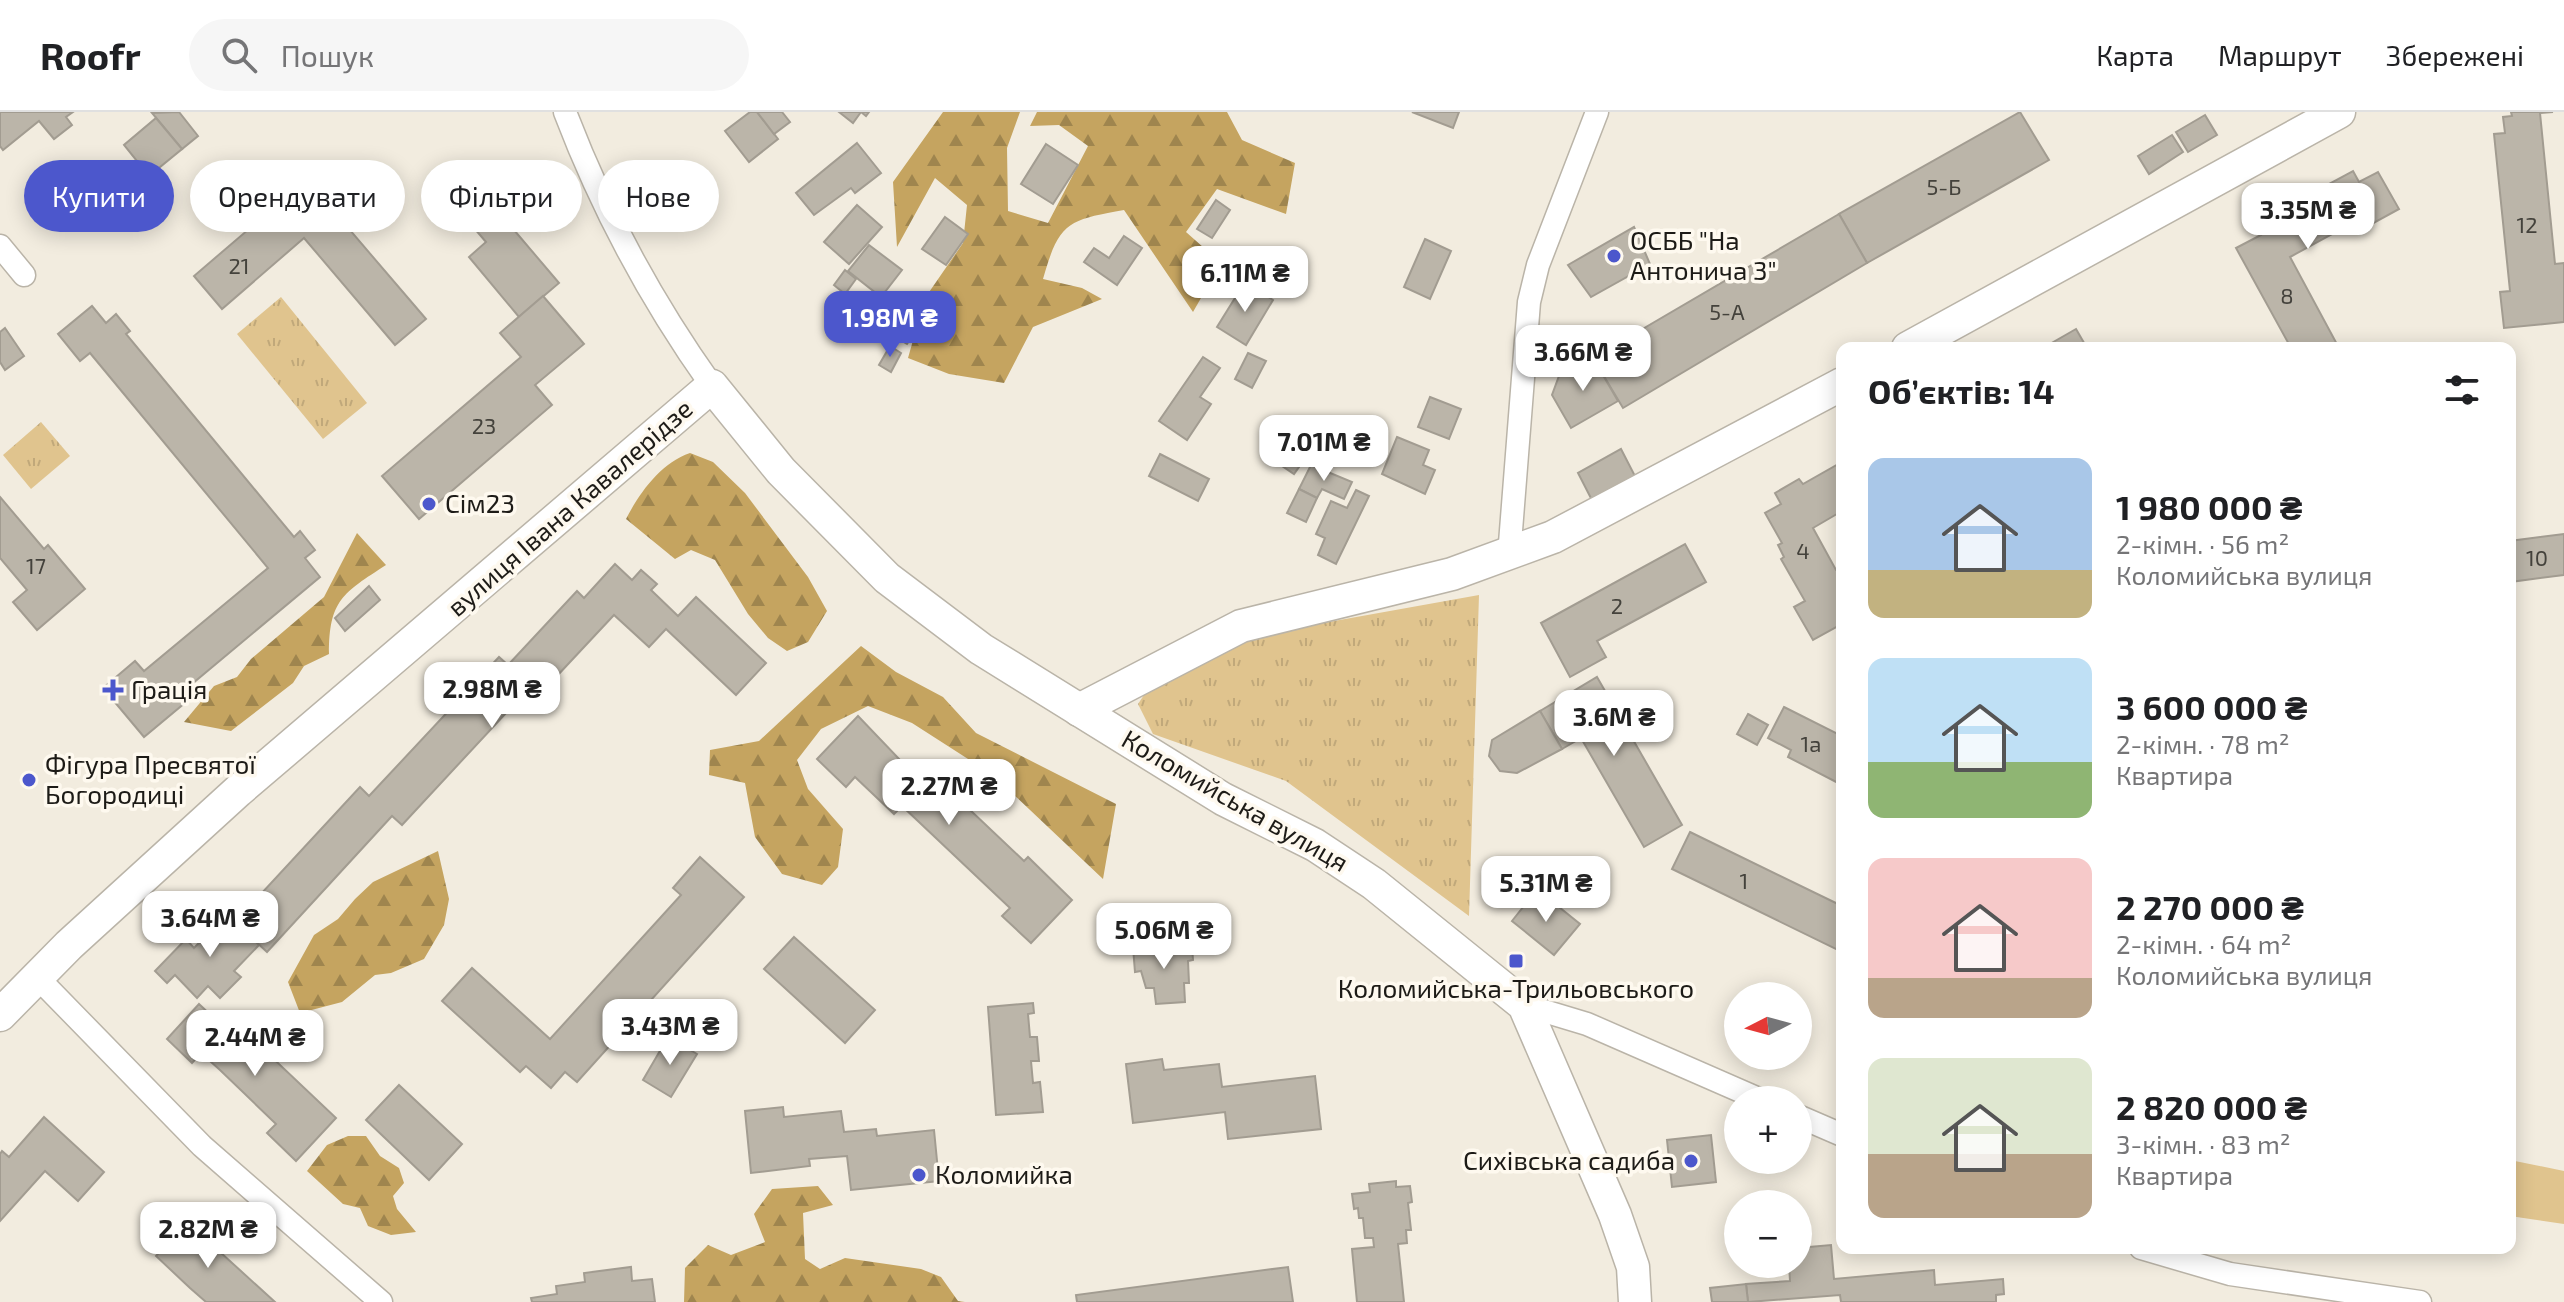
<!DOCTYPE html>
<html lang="uk">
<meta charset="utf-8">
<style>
:root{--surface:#fff;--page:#f6f6f6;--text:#202124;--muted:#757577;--line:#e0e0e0;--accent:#4c57cc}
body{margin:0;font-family:"Exo 2",sans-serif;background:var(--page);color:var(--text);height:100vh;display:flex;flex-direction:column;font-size:30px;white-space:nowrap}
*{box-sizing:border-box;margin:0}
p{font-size:26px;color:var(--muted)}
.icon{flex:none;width:44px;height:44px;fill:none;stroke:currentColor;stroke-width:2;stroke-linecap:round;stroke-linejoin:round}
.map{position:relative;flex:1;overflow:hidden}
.details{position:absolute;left:1836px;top:230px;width:680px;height:912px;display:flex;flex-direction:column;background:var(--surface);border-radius:16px;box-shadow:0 4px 20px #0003}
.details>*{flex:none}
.top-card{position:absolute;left:24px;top:48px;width:760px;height:72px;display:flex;gap:16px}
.needle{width:52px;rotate:264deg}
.buttons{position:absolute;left:1724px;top:870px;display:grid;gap:16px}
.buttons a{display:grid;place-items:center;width:88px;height:88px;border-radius:50%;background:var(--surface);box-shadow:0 4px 20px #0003;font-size:40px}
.price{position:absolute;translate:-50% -68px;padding:0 18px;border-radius:16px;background:#fff;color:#222;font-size:26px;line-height:52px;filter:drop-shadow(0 2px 4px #0008)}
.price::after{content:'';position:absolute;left:50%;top:48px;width:24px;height:18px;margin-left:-12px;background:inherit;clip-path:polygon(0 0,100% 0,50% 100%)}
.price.on{background:var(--accent);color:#fff}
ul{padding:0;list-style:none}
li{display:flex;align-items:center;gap:24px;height:200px;padding:0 32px}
li span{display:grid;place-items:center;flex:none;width:224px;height:160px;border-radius:16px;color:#555}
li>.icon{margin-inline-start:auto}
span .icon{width:96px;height:96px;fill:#fffc;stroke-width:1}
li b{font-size:34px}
h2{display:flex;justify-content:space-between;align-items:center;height:96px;padding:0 32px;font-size:34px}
.tag{padding:0 28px;border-radius:36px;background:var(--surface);box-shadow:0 4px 20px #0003;font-size:28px;line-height:72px}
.tag.on{background:var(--accent);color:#fff}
header{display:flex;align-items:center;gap:48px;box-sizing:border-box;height:112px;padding:0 40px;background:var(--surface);border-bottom:2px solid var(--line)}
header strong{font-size:38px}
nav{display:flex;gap:44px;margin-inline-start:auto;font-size:28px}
.search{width:560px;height:72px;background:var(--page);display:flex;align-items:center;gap:20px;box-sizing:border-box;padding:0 28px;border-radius:44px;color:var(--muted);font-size:30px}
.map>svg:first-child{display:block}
.grass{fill:url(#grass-tufts)}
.forest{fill:url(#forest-firs)}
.garden{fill:#e0c48e}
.building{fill:#bbb5a9;stroke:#a29c91;stroke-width:2}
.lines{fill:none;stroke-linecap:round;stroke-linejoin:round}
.street-casing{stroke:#bab4a8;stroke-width:25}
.secondary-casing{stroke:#bab4a8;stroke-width:35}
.street{stroke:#fff;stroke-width:22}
.secondary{stroke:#fff;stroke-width:32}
.poi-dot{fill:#4c57cc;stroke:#fef9ef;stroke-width:3}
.labels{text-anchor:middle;stroke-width:7;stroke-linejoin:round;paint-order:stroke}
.number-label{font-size:22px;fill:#44423c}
.poi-label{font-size:26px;fill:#1d1b17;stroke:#fef9ef;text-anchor:start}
.street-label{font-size:26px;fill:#1d1b17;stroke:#fef9ef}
</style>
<header>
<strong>Roofr</strong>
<div class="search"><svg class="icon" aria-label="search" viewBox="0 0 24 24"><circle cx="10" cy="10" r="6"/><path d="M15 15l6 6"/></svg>Пошук</div>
<nav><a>Карта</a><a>Маршрут</a><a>Збережені</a></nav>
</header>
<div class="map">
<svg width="2564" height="1190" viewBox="0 0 2564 1190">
<defs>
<pattern id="grass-tufts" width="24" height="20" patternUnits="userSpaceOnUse" patternTransform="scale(2)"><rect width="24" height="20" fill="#e0c48e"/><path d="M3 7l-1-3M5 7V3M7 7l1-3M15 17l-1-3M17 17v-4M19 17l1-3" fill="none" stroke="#c0a87a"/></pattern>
<pattern id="forest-firs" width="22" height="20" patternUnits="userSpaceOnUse" patternTransform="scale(2)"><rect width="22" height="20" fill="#c5a460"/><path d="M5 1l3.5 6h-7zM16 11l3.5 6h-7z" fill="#9f854e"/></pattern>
</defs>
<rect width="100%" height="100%" fill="#f2ecdf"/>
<g class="grass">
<polygon points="281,185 367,291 323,327 237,222"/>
<polygon points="41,310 70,344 31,377 3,343"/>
<polygon points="1479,483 1469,804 1286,669 1153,622 1138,592 1152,571 1250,524"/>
</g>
<g class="forest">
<path d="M943 0H1020L1007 36 1008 99 1048 111 1088 34 1059 13 1030 14 1037 0H1227L1242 28 1295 51 1286 102 1217 77 1186 120 1221 151 1193 200 1124 98C1068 108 1059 110 1043 167L1082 176 1102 187 1033 215 1004 271 949 262 908 246 925 186 963 131 967 93 935 66 897 135 893 70Z"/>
<path d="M690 341 713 350 745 381 808 465 827 499 808 530 787 539 768 526 748 502 715 448 691 438 675 447 626 407C640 380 661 351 690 341Z"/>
<path d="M357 421 386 453C343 481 329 488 329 542L304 554 293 571 231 619 184 610 214 574 237 565 251 547 324 485Z"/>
<polygon points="861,534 896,560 943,585 976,621 1116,692 1103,767 993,663 912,611 868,594 821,617 797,648 808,677 843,717 838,755 822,773 782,762 755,725 745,671 709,663 710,638 759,629"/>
<polygon points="438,739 449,787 444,813 424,847 391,861 375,863 342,890 300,901 288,870 314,823 338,807 355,787 373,770"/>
<polygon points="348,1024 366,1024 380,1044 399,1056 404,1071 393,1084 397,1097 416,1120 391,1123 368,1114 360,1096 343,1092 307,1059 327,1033"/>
<polygon points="818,1074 833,1093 803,1101 805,1147 820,1157 845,1146 921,1157 941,1165 958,1189 965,1190 684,1190 685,1156 708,1133 731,1143 765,1130 754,1102 772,1077"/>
</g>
<polygon class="garden" points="2510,1048 2564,1059 2564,1112 2510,1104"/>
<g class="building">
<polygon points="0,0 73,0 66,5 72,13 54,27 39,9 3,38 0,34"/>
<polygon points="179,0 198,24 182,37 152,1"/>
<polygon points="750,0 757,0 778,27 749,50 725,19"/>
<polygon points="757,0 782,0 790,10 774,22"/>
<polygon points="839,0 869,0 866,4 861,0 853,11"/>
<polygon points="1412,0 1459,0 1453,16"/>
<polygon points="2020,0 2049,48 1867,151 1839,102"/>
<polygon points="2511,0 2553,0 2540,1 2555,152 2564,151 2564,210 2504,216 2500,180 2510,179 2494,22 2505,21 2503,5 2512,4"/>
<polygon points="2205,3 2217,23 2188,40 2176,20"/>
<polygon points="156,6 182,37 149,64 124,33"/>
<polygon points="2172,23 2183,40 2149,62 2138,44"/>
<polygon points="857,31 881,61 855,81 851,76 814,103 796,81"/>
<polygon points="1046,32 1078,53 1053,92 1021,72"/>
<polygon points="494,54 534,101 514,118 559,171 519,205 469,145 486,130 452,90"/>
<polygon points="2353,59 2359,70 2378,60 2399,97 2370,113 2365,104 2290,145 2339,236 2291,236 2236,136 2261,123 2255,112"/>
<polygon points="307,79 323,98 333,89 348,106 343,110 426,207 395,233 304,126 222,197 194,164 263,105 270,112"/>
<polygon points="1216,88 1230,98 1212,126 1197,117"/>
<polygon points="857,93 882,115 849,152 824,130"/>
<polygon points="1839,102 1867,151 1623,296 1593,246"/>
<polygon points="945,105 968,122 946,153 922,137"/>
<polygon points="1634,115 1650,152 1591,185 1568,153"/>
<polygon points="1124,124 1142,136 1117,173 1084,150 1094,136 1109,146"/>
<polygon points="1425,127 1451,139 1430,187 1404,175"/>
<polygon points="869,133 902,158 881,185 848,159"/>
<polygon points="845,158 856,167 845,182 834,173"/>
<polygon points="1245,170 1273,188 1246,233 1217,215"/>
<polygon points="543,184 584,232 535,273 552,293 419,407 382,364 521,245 500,221"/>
<polygon points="92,194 106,211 116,202 130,219 126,222 294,425 300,419 315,438 305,446 320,465 186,577 192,585 144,625 103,576 135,549 144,559 268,456 90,241 80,249 58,222"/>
<polygon points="906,198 922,209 907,232 894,224"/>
<polygon points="5,216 24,244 5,258 0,250 0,220"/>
<polygon points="2076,217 2087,236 2043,236"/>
<polygon points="890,234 901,241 891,260 879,253"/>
<polygon points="1248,241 1266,249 1252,276 1235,267"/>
<polygon points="1203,245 1220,256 1200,285 1211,292 1187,328 1159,309"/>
<polygon points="1593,246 1618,289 1571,316 1552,283 1559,264"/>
<polygon points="1430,285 1461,297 1449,327 1418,315"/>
<polygon points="1286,321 1311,338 1294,362 1269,345"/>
<polygon points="1397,325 1429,338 1423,353 1435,358 1425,382 1382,362"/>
<polygon points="1621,337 1637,368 1594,392 1578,361"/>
<polygon points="1160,342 1209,367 1198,389 1149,364"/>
<polygon points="1842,350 1842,399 1813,416 1836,458 1842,457 1842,512 1813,528 1794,495 1805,489 1781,447 1784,445 1778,433 1782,431 1765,401 1781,392 1775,381 1799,367 1803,372"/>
<polygon points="1311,353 1352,370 1344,387 1322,377 1317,386 1299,377"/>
<polygon points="1299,377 1317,386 1306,410 1287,401"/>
<polygon points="1356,378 1369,384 1336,452 1318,443 1325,426 1316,422 1331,389 1347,396"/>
<polygon points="0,385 44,437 48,433 85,477 37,518 13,490 27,478 0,446"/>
<polygon points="2564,422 2564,463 2510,470 2510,429"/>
<polygon points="1685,432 1706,470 1597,529 1606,545 1570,565 1541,511"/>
<polygon points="615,452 632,468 641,458 657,472 651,478 678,504 696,485 766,551 736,583 666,517 649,535 614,503 541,581 532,573 402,713 392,704 267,840 235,810 360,675 369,684 499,545 508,553 577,479 584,486"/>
<polygon points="369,474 380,488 345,519 335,506"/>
<polygon points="1597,565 1682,713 1644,735 1581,626 1562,637 1540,599"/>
<polygon points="1784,595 1842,624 1842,673 1788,645 1791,638 1768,626"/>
<polygon points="1540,599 1562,637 1517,661 1500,659 1489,644 1492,628"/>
<polygon points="1748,602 1768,613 1757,633 1737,622"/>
<polygon points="858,604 923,672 932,662 1024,749 1028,745 1072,788 1031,831 1002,804 1010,796 902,694 894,702 855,665 846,675 817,647"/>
<polygon points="1690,720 1842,794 1842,840 1672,757"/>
<polygon points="700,745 744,785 577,970 565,960 551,976 526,954 520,960 442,889 472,856 550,927 681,783 673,776"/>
<polygon points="1549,787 1580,812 1554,843 1512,809 1527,790"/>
<polygon points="227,802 259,833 234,859 241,865 220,886 208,874 197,886 175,863 167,871 155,859 186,827 194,836"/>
<polygon points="794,825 875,898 845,931 764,857"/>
<polygon points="1179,832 1179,836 1192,835 1193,848 1188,849 1189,871 1184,871 1185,890 1156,892 1154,876 1146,876 1141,859 1135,860 1133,835"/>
<polygon points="1033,891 1034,901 1028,902 1030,925 1037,925 1039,949 1031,949 1033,971 1040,970 1043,1000 996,1003 988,895"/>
<polygon points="199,892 216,908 224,900 336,1006 296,1049 267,1021 276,1012 220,958 201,941 192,951 167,927"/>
<polygon points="668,925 697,942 671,985 643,968"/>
<polygon points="1162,947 1164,958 1219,952 1222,975 1315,964 1321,1017 1228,1027 1225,1000 1133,1011 1126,952"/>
<polygon points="399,973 462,1032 429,1068 366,1008"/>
<polygon points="783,995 784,1005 841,999 844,1020 876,1017 877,1024 934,1018 939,1069 851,1078 847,1044 809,1047 810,1054 751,1061 745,999"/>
<polygon points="44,1005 104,1060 78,1089 45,1059 0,1109 0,1042 2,1039 9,1045"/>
<polygon points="1711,1023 1716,1070 1672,1075 1667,1028"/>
<polygon points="1396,1069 1396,1075 1410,1074 1412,1090 1408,1091 1411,1118 1406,1118 1407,1131 1398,1132 1404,1190 1357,1190 1352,1137 1374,1135 1373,1126 1365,1126 1363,1106 1359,1106 1358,1096 1354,1097 1352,1082 1370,1080 1369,1072"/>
<polygon points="187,1110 275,1190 206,1190 190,1176 156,1144"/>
<polygon points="1831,1133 1834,1167 1934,1158 1935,1173 2003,1167 2004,1182 1996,1183 1996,1190 1841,1190 1840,1183 1748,1190 1746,1172 1790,1169 1789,1152 1798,1152 1798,1136"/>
<polygon points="631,1155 632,1169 652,1167 655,1190 532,1190 531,1186 557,1182 556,1174 585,1170 584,1161"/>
<polygon points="1288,1155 1293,1190 1077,1190 1076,1183"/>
<polygon points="1746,1172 1748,1190 1712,1190 1710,1176"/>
</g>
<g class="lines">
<defs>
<g id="street">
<path d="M565 0C602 97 652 190 712 274"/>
<polyline points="0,134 24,163"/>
<polyline points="1509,444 1529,190 1538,153 1597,0"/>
<polyline points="36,864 202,1034 381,1190"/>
<polyline points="1524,893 1587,912 1761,988"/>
<polyline points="1798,1004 1842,1023"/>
<polyline points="2141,1136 2230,1162 2420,1190"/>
</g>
<g id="secondary">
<polyline points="1908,236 2339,0"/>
<polyline points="1079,598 1241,514 1452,462 1553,425 1842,272"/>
<polyline points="0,903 69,833 238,679 712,274 781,359 887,466 981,537 1223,687 1315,733 1374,772 1524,893 1615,1103 1633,1155 1635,1190"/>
</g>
</defs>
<use href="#street" class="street-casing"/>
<use href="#secondary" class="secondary-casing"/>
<use href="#street" class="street"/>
<use href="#secondary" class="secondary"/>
</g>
<g class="poi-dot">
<circle cx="1614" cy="144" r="8"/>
<circle cx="429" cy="392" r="8"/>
<path d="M109 566h8v8h8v8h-8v8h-8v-8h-8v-8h8z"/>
<circle cx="29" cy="668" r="8"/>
<rect x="1508" y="841" width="16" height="16" rx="4"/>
<circle cx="1691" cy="1049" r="8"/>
<circle cx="919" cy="1063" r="8"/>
</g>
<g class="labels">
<g class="number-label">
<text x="1944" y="83">5-Б</text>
<text x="2527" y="121">12</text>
<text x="239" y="162">21</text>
<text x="2287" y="192">8</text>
<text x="1727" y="208">5-А</text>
<text x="484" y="322">23</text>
<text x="1803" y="447">4</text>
<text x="2537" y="454">10</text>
<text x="36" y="462">17</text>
<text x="1617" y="502">2</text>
<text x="1811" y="640">1а</text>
<text x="1744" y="777">1</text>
</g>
<g class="poi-label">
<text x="1630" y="138">ОСББ "На<tspan x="1630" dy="30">Антонича 3"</tspan></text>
<text x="445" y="401">Сім23</text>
<text x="131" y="587">Грація</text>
<text x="45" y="662">Фігура Пресвятої<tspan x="45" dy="30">Богородиці</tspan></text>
<text x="1516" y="886" text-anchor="middle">Коломийська-Трильовського</text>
<text x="1675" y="1058" text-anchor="end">Сихівська садиба</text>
<text x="935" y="1072">Коломийка</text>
</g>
<g class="street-label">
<text transform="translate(570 396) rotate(-41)" y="9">вулиця Івана Кавалерідзе</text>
<text transform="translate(1235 689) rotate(30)" y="9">Коломийська вулиця</text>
</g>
</g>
</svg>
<div class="buttons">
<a><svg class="needle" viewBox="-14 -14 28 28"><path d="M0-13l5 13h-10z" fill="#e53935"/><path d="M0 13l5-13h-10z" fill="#757577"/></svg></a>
<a>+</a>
<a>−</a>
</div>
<b class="price" style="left:2308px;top:139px">3.35M ₴</b>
<b class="price" style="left:1245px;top:202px">6.11M ₴</b>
<b class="price on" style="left:890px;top:247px">1.98M ₴</b>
<b class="price" style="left:1583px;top:281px">3.66M ₴</b>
<b class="price" style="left:1324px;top:371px">7.01M ₴</b>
<b class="price" style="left:492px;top:618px">2.98M ₴</b>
<b class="price" style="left:1614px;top:646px">3.6M ₴</b>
<b class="price" style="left:949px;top:715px">2.27M ₴</b>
<b class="price" style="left:1546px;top:812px">5.31M ₴</b>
<b class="price" style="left:210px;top:847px">3.64M ₴</b>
<b class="price" style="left:1164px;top:859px">5.06M ₴</b>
<b class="price" style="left:670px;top:955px">3.43M ₴</b>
<b class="price" style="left:255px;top:966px">2.44M ₴</b>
<b class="price" style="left:208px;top:1158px">2.82M ₴</b>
<div class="top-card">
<a class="tag on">Купити</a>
<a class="tag">Орендувати</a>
<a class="tag">Фільтри</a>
<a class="tag">Нове</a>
</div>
<section class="details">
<h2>Об’єктів: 14<svg class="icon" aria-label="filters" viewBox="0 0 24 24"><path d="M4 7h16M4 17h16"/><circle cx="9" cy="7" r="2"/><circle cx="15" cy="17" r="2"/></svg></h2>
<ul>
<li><span style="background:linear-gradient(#a9c7e8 70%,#c2b280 0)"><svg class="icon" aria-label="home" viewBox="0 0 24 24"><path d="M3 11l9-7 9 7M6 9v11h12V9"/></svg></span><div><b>1 980 000 ₴</b><p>2-кімн. · 56 m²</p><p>Коломийська вулиця</p></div></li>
<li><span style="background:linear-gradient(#bfe0f5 65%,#8fb573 0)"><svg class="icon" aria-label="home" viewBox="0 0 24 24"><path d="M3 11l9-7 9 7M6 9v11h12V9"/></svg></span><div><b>3 600 000 ₴</b><p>2-кімн. · 78 m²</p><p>Квартира</p></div></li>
<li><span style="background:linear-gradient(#f6c9c9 75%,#b9a48a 0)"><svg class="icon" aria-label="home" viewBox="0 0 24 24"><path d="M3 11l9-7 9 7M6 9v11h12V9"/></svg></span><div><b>2 270 000 ₴</b><p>2-кімн. · 64 m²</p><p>Коломийська вулиця</p></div></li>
<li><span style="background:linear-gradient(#dfe7d0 60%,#b9a48a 0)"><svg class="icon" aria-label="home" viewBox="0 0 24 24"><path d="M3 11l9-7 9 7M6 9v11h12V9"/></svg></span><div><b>2 820 000 ₴</b><p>3-кімн. · 83 m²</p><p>Квартира</p></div></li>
</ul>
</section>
</div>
